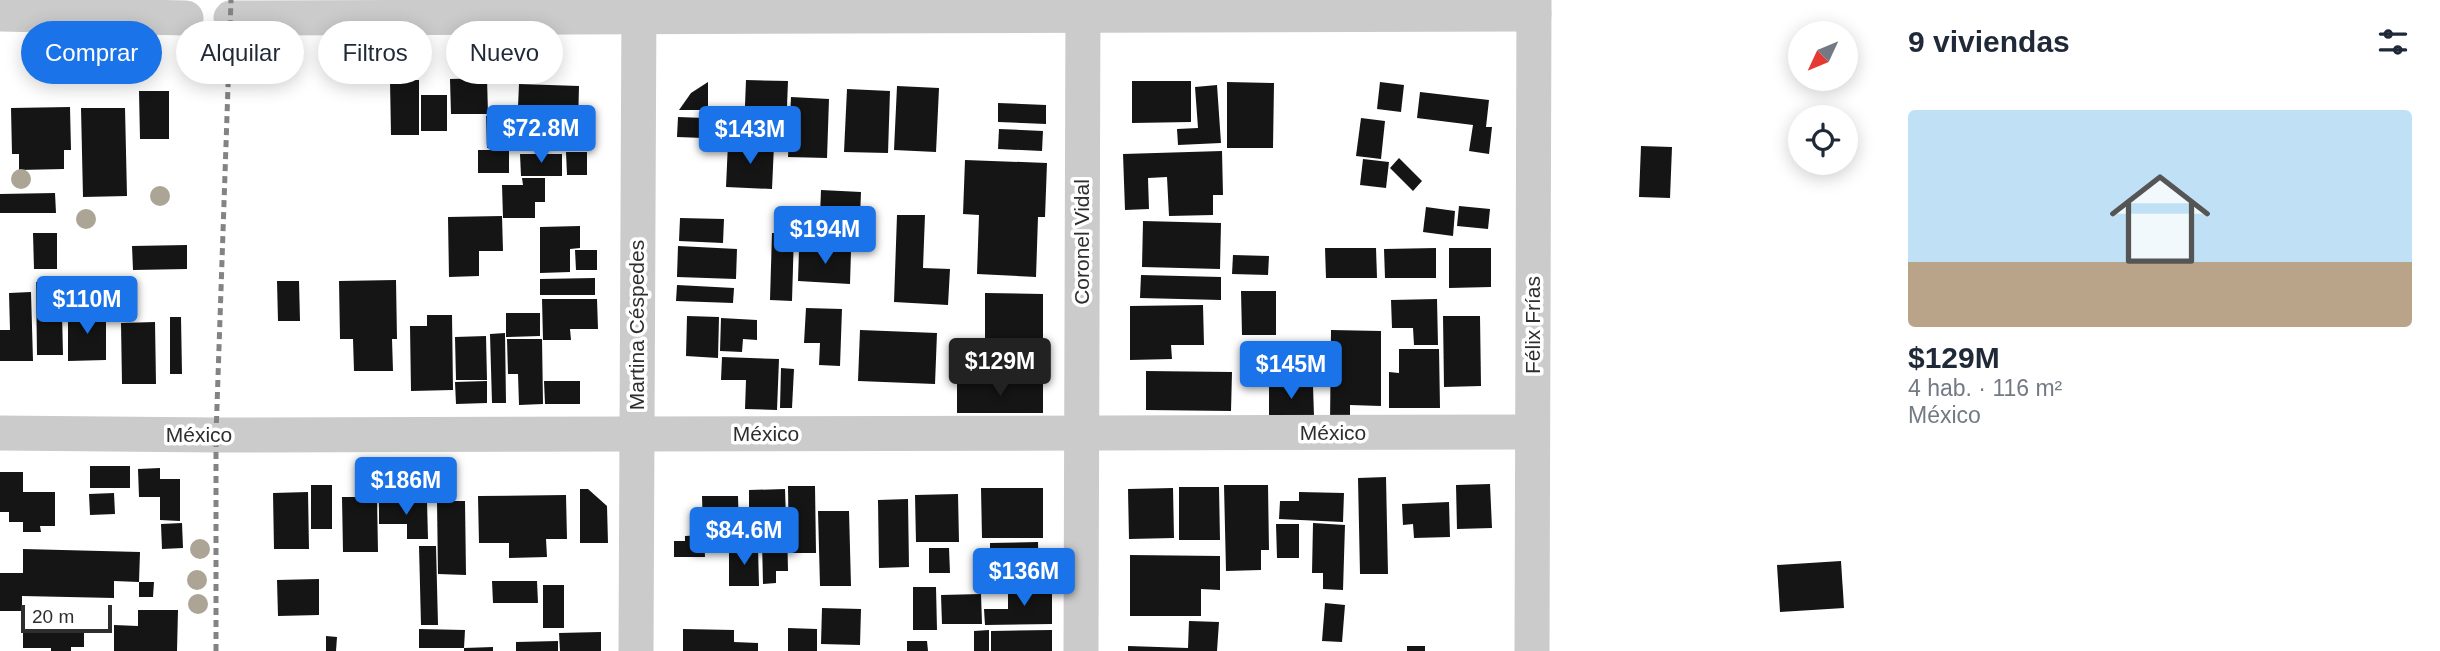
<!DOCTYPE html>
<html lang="es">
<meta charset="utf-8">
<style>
:root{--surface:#fff;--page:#f6f6f7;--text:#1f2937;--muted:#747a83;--accent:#1a73e8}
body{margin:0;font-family:Helvetica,sans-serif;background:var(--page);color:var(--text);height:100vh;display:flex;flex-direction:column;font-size:26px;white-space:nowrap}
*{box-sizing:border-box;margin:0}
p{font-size:23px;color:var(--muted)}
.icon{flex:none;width:38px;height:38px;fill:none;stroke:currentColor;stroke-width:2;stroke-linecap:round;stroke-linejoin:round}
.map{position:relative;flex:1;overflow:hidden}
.side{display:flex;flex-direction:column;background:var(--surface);width:560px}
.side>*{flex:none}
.banner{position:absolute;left:21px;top:21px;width:665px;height:63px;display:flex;gap:14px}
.needle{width:46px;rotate:226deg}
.controls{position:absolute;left:1788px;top:21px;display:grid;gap:14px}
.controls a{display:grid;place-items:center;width:70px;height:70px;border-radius:50%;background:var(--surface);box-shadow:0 4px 18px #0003;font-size:35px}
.scale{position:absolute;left:21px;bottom:18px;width:91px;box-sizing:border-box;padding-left:7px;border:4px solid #2e2e2e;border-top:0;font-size:19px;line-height:24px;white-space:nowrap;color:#2e2e2e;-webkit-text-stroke:5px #fff;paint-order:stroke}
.price{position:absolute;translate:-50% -60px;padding:0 16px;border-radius:7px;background:var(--accent);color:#fff;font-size:23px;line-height:46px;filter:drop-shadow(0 2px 4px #0008)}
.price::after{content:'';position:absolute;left:50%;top:42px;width:21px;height:16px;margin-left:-10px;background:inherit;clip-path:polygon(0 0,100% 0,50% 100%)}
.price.current{background:#222;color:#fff}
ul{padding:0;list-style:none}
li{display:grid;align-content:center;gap:14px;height:371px;padding:0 28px}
li span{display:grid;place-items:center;height:217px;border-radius:7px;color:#555}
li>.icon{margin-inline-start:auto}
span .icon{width:126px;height:126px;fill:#fffc;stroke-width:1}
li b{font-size:30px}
h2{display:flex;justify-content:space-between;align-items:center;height:84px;padding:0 28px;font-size:30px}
.chip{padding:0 24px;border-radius:32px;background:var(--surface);box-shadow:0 4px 18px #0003;font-size:24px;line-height:63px}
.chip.current{background:var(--accent);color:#fff}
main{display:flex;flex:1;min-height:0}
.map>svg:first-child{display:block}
.building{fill:#151515}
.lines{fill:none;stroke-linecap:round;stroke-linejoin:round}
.minor{stroke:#cbcbcb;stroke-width:35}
.rail{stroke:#838383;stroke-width:5;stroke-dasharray:7 5;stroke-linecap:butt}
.tree{fill:#aca494}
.labels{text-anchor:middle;stroke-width:7;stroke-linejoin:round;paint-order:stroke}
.street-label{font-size:21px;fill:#2e2e2e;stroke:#fff}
</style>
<main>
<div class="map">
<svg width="1880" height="651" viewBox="0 0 1880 651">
<rect width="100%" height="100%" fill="#fff"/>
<g class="building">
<polygon points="487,78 488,114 451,114 450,79"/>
<polygon points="390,80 419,80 419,135 391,135"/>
<polygon points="746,80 788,81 786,132 744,130"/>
<polygon points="1132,81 1191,81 1191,122 1132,123"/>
<polygon points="708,82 708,110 679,110 691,93"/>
<polygon points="1227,82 1274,83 1273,148 1227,148"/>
<polygon points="1380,82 1404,85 1401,112 1377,109"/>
<polygon points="519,84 579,86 578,126 535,124 535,108 518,107"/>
<polygon points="1217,85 1221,143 1178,145 1177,129 1198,128 1195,87"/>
<polygon points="897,86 939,88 936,152 894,150"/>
<polygon points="847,89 890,91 888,153 844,152"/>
<polygon points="139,91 169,91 169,139 140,139"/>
<polygon points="1420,92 1489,100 1486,127 1492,127 1489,154 1469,151 1473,125 1417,118"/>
<rect x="421" y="95" width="26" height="36"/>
<polygon points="791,97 829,99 827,158 788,157"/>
<polygon points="998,103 1046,105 1046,124 998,122"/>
<polygon points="70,107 71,150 64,150 64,169 19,170 19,154 12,154 11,108"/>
<polygon points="81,108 125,108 127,196 83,197"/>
<polygon points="504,115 505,147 487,148 486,116"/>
<polygon points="678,117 732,119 731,139 677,137"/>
<polygon points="1361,118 1385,121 1381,159 1356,156"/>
<polygon points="999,129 1043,131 1042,151 998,149"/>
<polygon points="728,143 774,145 772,189 726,187"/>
<polygon points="1641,146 1672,147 1670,198 1639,197"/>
<rect x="478" y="150" width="31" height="23"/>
<polygon points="1222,151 1223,195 1213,195 1213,215 1169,216 1167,177 1148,178 1149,209 1125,210 1123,154"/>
<polygon points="566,152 587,152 587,175 567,175"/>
<polygon points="520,154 562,154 562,176 521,176"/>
<polygon points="1399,158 1422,181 1413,191 1390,168"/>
<polygon points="1363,159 1389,162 1386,188 1360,185"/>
<polygon points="965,160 1047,163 1045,217 1038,217 1036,277 977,274 979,215 963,214"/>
<polygon points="522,178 545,178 545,202 535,202 535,218 503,218 502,185 523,185"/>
<polygon points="821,190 861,192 859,243 819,241"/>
<polygon points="55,193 56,213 0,213 0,194"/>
<polygon points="1459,206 1490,209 1488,229 1457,226"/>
<polygon points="1426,207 1455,211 1453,236 1423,232"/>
<polygon points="897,215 925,215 923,268 950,269 948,305 894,302"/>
<polygon points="502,216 503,251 479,251 479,276 449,277 448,217"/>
<polygon points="680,218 724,219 723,243 679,241"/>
<polygon points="1143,221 1221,223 1220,269 1142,267"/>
<polygon points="580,226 580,248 570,249 570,272 540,273 540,227"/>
<polygon points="33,233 57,233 57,269 34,269"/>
<polygon points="772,233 794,233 792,301 770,300"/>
<polygon points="187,245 187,269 133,270 132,246"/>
<polygon points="678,246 737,249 736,279 677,277"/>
<polygon points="1325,248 1376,248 1377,278 1326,278"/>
<polygon points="1436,248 1436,278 1385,278 1384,249"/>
<polygon points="1449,248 1491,248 1491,287 1449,288"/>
<polygon points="799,249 851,251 850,284 798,281"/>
<polygon points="575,250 597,250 597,270 576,270"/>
<polygon points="1233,255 1269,256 1268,275 1232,274"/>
<polygon points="1141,275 1221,277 1221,300 1140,298"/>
<polygon points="595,278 595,295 540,295 540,279"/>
<polygon points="396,280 397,339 392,339 393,371 354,371 353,339 340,339 339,281"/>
<polygon points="277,281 299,281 300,321 278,321"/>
<polygon points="36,282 52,282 52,312 62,313 63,355 37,355"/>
<polygon points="677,285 734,288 733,303 676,301"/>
<polygon points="1241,291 1276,291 1276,335 1242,335"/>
<polygon points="31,292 33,361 0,361 0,330 10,330 9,293"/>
<polygon points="985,293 1043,294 1043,340 985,340"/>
<polygon points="542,299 597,299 598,329 570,329 571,340 543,340"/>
<polygon points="1437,299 1438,345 1414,345 1413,328 1392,328 1391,300"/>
<polygon points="1203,305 1204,345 1171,345 1172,359 1130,360 1130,306"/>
<polygon points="806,308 842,309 840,366 819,365 820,343 804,343"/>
<polygon points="68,311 106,311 106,360 68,361"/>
<polygon points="506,313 540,313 540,336 506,337"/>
<polygon points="427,315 452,315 453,390 411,391 410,326 427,326"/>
<polygon points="687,316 719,317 718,358 686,356"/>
<polygon points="1443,316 1480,316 1481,386 1444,387"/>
<polygon points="170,317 181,317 182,374 170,374"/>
<polygon points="721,318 757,320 757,340 743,339 742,352 720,351"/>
<polygon points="155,322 156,384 122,384 121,323"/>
<polygon points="860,330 937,333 935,384 858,381"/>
<polygon points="1331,330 1381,331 1381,406 1350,405 1350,424 1330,424"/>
<polygon points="505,333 506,403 492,403 490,334"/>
<polygon points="486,336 487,380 456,380 455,337"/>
<polygon points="507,339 542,339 543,404 519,405 518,374 508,374"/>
<polygon points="998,342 1043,342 1042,382 999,382"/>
<polygon points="1399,349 1439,349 1440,408 1389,408 1389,372 1399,373"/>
<polygon points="722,357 779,359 777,410 745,409 746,380 721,380"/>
<polygon points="781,368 794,369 792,408 780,408"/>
<polygon points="1146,371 1232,372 1231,411 1146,410"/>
<polygon points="487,381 487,403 456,404 455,382"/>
<polygon points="544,381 580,381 580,404 545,404"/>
<polygon points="957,383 1043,384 1043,413 957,413"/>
<polygon points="1269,386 1313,386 1314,416 1269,417"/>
<rect x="90" y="466" width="40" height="22"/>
<polygon points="160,468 160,479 180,479 180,521 160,520 160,497 139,497 138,469"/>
<polygon points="0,472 23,472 23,492 55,492 55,526 40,526 41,532 23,532 23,522 9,522 9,512 0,512"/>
<polygon points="1386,477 1388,574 1360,574 1358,478"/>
<polygon points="1490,484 1492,528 1457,529 1456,485"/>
<rect x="311" y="485" width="21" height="44"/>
<polygon points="1224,485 1268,485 1269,550 1261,550 1261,570 1226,571"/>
<polygon points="788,486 815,486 816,553 789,553"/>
<polygon points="1179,487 1219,487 1220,540 1179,540"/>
<polygon points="981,488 1043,488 1043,538 982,538"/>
<polygon points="1173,488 1174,538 1129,539 1128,489"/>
<polygon points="580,489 588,489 607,506 608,543 580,543"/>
<polygon points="785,489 786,520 749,520 749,490"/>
<polygon points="308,492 309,549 274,549 273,493"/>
<polygon points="1299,492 1344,493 1343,522 1279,519 1280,501 1299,501"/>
<polygon points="114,493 115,514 90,515 89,494"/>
<polygon points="958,494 959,542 916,542 915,495"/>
<polygon points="566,495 567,539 546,539 547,557 509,558 509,543 479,543 478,496"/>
<polygon points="702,496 738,496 739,527 703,527"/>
<polygon points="342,497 377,497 378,552 343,552"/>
<polygon points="908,499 909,567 879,568 878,500"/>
<polygon points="379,501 427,501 428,539 407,539 407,524 379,524"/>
<polygon points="437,501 465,501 466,575 438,574"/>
<polygon points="1449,502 1450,537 1414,538 1413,524 1403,525 1402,504"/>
<polygon points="818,511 849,511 851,586 820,586"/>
<polygon points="182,523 183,548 162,549 161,524"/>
<polygon points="743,523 787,524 788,571 776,571 776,583 763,584 762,541 743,541"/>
<polygon points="1313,523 1345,525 1343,590 1323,589 1323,573 1312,573"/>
<polygon points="1276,524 1299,524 1299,558 1277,558"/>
<polygon points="704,535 705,557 674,557 674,541 685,541 685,536"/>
<polygon points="1038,542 1039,585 990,586 990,543"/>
<polygon points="419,546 436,546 438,625 421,625"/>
<polygon points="758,547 759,586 729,586 729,548"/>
<polygon points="929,548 949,548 950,573 929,573"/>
<polygon points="23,549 140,552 139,582 114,581 114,598 22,596 22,611 0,611 0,573 23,573"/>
<polygon points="1130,555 1220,556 1220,590 1201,589 1201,616 1130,616"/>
<polygon points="1841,561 1844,608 1780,612 1777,565"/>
<polygon points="319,579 319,615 278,616 277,580"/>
<polygon points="492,581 537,581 538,603 493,603"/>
<polygon points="139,582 154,582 153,597 139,597"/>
<rect x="543" y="585" width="21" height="43"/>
<polygon points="913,587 936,587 937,630 913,630"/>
<polygon points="1052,587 1052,624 985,625 984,609 1008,609 1008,588"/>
<polygon points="981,594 982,624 942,624 941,595"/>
<polygon points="1325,603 1345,605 1342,642 1322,641"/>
<polygon points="822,608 861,609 860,645 821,644"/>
<polygon points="138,610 178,610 177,651 114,651 114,625 138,626"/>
<polygon points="1189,621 1219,622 1217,651 1128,651 1128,646 1188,648"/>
<polygon points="788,628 817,629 817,651 788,651"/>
<polygon points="419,629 465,630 464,648 419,648"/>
<polygon points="683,629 734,630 734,642 758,643 758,651 683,651"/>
<polygon points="23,630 84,631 84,647 71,647 71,651 51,651 51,648 23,648"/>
<polygon points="989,630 989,651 974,651 974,631"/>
<polygon points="1052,630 1052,651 991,651 991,631"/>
<polygon points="601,632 601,651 560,651 559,633"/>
<polygon points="326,636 337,637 336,651 326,651"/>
<polygon points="558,641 558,651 516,651 516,642"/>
<polygon points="907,641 927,641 928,651 907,651"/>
<rect x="1407" y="646" width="18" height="5"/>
<polygon points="493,647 493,651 464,651 464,648"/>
</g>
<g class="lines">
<g class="minor">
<polyline points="0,14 186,18"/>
<polyline points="231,18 1534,14"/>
<polyline points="0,433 216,435 1532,432"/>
<polyline points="636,651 639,0"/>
<polyline points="1081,651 1083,0"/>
<polyline points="1532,651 1534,0"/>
</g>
<polyline class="rail" points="216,651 216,435 231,0"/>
</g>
<g class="tree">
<circle cx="50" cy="50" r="10"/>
<circle cx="21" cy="179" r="10"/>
<circle cx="160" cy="196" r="10"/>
<circle cx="86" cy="219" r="10"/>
<circle cx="200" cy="549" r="10"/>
<circle cx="197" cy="580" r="10"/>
<circle cx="198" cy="604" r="10"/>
</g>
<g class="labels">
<g class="street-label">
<text transform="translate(1082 242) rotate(-90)" y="7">Coronel Vidal</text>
<text transform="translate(637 325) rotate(-90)" y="7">Martina Céspedes</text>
<text transform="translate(1533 325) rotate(-90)" y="7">Félix Frías</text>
<text x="1333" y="440">México</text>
<text x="766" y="441">México</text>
<text x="199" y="442">México</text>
</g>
</g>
</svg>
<div class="controls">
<a><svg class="needle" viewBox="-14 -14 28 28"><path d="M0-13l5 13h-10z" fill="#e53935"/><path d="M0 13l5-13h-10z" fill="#747a83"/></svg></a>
<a><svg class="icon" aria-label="locate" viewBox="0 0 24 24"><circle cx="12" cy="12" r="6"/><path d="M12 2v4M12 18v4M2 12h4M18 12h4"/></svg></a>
</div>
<div class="scale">20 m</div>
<b class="price" style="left:541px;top:165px">$72.8M</b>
<b class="price" style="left:750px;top:166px">$143M</b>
<b class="price" style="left:825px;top:266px">$194M</b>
<b class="price" style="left:87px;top:336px">$110M</b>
<b class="price current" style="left:1000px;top:398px">$129M</b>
<b class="price" style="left:1291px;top:401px">$145M</b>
<b class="price" style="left:406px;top:517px">$186M</b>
<b class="price" style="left:744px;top:567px">$84.6M</b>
<b class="price" style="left:1024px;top:608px">$136M</b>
<div class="banner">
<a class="chip current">Comprar</a>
<a class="chip">Alquilar</a>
<a class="chip">Filtros</a>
<a class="chip">Nuevo</a>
</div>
</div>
<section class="side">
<h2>9 viviendas<svg class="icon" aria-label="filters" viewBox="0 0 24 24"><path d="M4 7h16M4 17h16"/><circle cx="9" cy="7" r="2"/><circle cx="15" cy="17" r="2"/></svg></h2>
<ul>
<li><span style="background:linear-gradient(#bfe0f5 70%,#b9a48a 0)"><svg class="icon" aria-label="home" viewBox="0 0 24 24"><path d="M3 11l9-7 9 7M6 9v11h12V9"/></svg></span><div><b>$129M</b><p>4 hab. · 116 m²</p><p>México</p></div></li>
</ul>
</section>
</main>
